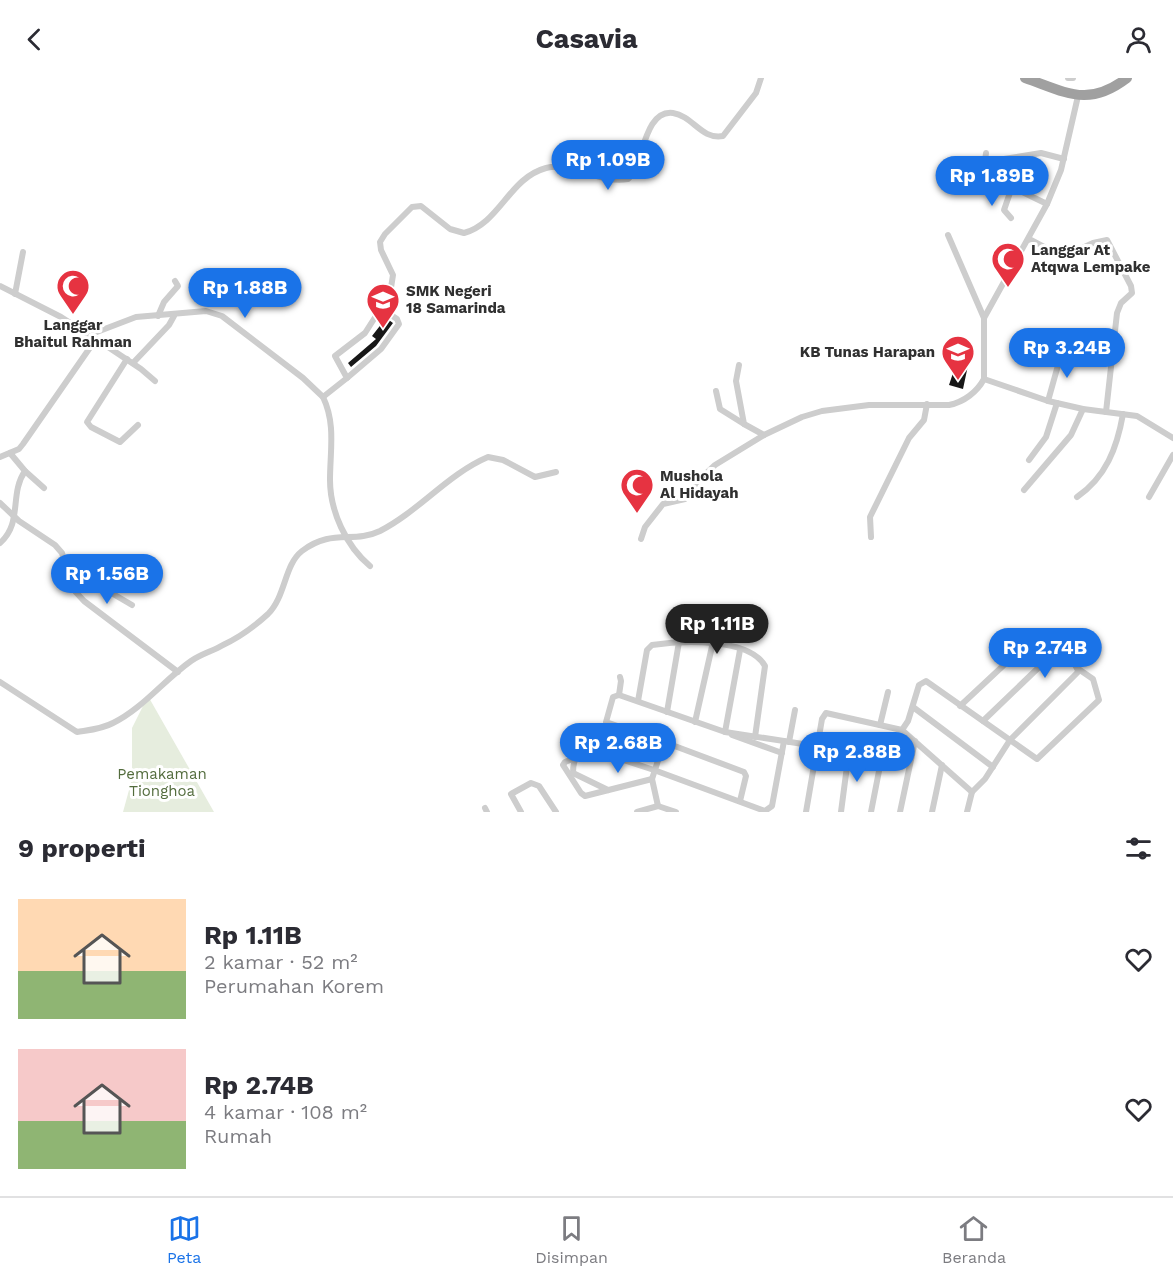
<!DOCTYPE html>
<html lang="id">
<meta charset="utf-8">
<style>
:root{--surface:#fff;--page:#f7f7f7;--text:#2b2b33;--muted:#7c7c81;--line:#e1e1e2;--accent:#1a73e8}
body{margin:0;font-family:"Work Sans",sans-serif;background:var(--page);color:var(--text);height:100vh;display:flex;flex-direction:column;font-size:22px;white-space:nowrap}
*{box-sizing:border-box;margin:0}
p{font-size:20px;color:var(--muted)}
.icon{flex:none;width:33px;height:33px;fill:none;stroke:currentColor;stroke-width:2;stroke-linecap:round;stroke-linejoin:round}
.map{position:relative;height:734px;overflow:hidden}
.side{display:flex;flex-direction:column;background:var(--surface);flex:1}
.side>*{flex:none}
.price{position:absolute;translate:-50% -51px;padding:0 14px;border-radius:21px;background:var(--accent);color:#fff;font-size:20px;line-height:39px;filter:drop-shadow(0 2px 3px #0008)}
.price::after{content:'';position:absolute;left:50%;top:36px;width:18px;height:14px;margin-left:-9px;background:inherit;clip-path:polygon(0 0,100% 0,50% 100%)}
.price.active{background:#222;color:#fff}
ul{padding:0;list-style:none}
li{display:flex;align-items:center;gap:18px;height:150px;padding:0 18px}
li span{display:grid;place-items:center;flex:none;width:168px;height:120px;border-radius:0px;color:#555}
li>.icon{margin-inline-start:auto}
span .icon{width:72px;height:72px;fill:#fffc;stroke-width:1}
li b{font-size:26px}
h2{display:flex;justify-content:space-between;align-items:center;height:72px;padding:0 18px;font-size:26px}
header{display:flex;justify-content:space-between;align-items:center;height:78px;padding:0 18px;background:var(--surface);font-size:27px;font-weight:700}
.dock{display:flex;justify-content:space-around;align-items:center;height:84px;border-top:2px solid var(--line);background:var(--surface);font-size:16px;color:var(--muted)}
.dock a{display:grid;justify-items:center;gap:3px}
.dock .active{color:var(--accent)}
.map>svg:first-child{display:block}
.green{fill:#e6edde}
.building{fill:#171717}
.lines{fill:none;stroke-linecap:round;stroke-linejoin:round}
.minor{stroke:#cdcdcd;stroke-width:6}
.trunk{stroke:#a0a0a0;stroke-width:10}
.labels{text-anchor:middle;stroke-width:6;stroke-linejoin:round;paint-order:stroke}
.poi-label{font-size:15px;font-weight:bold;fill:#303030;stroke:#fff;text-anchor:start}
.park-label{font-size:15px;fill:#536c3d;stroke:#fff}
</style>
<header><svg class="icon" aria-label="back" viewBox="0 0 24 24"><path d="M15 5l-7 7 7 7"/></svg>Casavia<svg class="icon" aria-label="person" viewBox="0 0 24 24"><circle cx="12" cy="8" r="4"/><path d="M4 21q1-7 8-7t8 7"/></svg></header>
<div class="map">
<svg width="1173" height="734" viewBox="0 0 1173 734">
<rect width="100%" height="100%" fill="#fff"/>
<polygon class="green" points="148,618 214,734 123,734 132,701 132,650"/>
<g class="building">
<polygon points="386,240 393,245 376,268 351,289 348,285 376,261 372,258"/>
<polygon points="953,273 970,278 963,311 949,307 955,289 949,287"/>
</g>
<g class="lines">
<g class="minor">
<polyline points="1068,0 1073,0"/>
<polyline points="986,75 982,109 1016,111 1047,126"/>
<polyline points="1004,81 1041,75 1064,81"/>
<polyline points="1011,140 1004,132 1012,109"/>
<polyline points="948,157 984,240"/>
<polyline points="1029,161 1063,179 1093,165 1107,162 1131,208 1132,215 1121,225 1117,235 1106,334"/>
<polyline points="0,208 61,239 89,257"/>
<polyline points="15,216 23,174"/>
<polyline points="158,238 164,224 178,208 175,203"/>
<polyline points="96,261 141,291 155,303"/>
<polyline points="127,281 87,344 91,349 120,364 138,347"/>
<polyline points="133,285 169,247 174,238"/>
<polyline points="739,287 736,303 744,346 764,357"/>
<polyline points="347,300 381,271 399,246 397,241 382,231"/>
<polyline points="984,301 1048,323 1083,331 1137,338 1173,360"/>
<polyline points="716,313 720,331 744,346"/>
<path d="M323 319C336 346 330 373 330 402 330 433 346 468 370 488"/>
<polyline points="1048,323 1062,273"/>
<polyline points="10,375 25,393 44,410"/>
<path d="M0 379 19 371 23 366 96 261 89 257 136 239 206 233 222 238 303 300 323 319 347 300 335 278 365 255 390 216 393 197 381 172 380 164 385 156 412 129 421 128 450 151 464 155C500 145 509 100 546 90 570 83 599 106 628 101 643 90 643 31 673 35 693 38 701 62 723 58L756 15 761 0"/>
<polyline points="1029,382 1046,359 1057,325"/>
<polyline points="1024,412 1071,357 1083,331"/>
<path d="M1077 419C1106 399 1117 370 1123 336"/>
<polyline points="1149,419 1173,377"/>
<polyline points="0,425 19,443 55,467 62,475 73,511 84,523 178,594"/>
<polyline points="871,459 870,439 909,360 924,342 927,326"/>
<path d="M641 461 645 449 663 426 685 421 697 404 715 387 764 357 802 339 822 333 869 327H949C964 324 977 314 984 301V240L1047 126 1061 92 1078 18"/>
<path d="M0 465C23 445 9 416 25 393"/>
<polyline points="67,489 132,527"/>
<path d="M0 604 77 654C89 652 102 651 113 645 142 631 164 602 191 583 201 576 213 573 223 567 238 560 256 547 268 536 286 518 284 487 302 473 332 450 353 466 380 453 419 433 448 396 488 379L503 382 535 399 556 394"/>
<polyline points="619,617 621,603 620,599"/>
<path d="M638 623 647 572 652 567C680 563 749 559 765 588L755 659"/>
<polyline points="960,628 1036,557 1044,557 1060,569 983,643"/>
<polyline points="913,629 993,689"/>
<polyline points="667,634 679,564"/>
<polyline points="695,644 713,564"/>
<polyline points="880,647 888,614"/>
<polyline points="902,652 972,714"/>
<polyline points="725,654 740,572"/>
<polyline points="732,657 782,675"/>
<polyline points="664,664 606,644 613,619 619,617 725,654 784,663"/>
<polyline points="789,664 795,632"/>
<polyline points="575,680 565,684 563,687 581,715 585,718 652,701"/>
<path d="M573 695C573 684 576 673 587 670L654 692 765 733 772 728 784 663 859 675 875 681 879 693 871 734"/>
<polyline points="573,695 608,712"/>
<polyline points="658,728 652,701 664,664 744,694 746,698 740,723"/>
<polyline points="485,730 487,734"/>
<polyline points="521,734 511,716 531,705 539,708 556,734"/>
<polyline points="637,734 658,728 676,734"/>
<polyline points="806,734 822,641 826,635 902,652 908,643 919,607 926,603 1037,681 1099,622 1093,601 1077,590"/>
<polyline points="841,734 849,673"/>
<polyline points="900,734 915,663"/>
<polyline points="932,734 942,687"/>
<polyline points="967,734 972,714 985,701 1010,662 1077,595 1078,592 1073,584 1058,573"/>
</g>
<path class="trunk" d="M1025 0C1066 14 1088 30 1127 0"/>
</g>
<defs>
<symbol id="mosque-pin" viewBox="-11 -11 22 30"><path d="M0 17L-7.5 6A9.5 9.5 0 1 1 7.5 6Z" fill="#e63341" stroke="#fff"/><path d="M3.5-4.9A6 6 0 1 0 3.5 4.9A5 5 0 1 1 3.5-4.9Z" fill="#fff"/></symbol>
<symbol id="school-pin" viewBox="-11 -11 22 30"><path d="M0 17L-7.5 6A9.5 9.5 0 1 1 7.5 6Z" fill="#e63341" stroke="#fff"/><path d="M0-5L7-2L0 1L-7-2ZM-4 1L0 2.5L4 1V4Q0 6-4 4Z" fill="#fff"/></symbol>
</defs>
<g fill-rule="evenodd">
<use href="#mosque-pin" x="989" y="162" width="38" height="52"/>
<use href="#mosque-pin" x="54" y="189" width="38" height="52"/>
<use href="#school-pin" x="364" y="203" width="38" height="52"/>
<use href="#school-pin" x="939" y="255" width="38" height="52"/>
<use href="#mosque-pin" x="618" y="388" width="38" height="52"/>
</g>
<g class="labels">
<g class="poi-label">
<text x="1031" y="177">Langgar At<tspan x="1031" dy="17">Atqwa Lempake</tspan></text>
<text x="406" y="218">SMK Negeri<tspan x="406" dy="17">18 Samarinda</tspan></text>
<text x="73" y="252" text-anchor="middle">Langgar<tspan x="73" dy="17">Bhaitul Rahman</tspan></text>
<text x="935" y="279" text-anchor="end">KB Tunas Harapan</text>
<text x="660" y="403">Mushola<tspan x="660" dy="17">Al Hidayah</tspan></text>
</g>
<g class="park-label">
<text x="162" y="701">Pemakaman<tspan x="162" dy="17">Tionghoa</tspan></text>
</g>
</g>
</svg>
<b class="price" style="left:608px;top:113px">Rp 1.09B</b>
<b class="price" style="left:992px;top:129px">Rp 1.89B</b>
<b class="price" style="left:245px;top:241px">Rp 1.88B</b>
<b class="price" style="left:1067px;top:301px">Rp 3.24B</b>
<b class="price" style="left:107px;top:527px">Rp 1.56B</b>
<b class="price active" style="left:717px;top:577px">Rp 1.11B</b>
<b class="price" style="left:1045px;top:601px">Rp 2.74B</b>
<b class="price" style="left:618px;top:696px">Rp 2.68B</b>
<b class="price" style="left:857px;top:705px">Rp 2.88B</b>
</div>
<section class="side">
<h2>9 properti<svg class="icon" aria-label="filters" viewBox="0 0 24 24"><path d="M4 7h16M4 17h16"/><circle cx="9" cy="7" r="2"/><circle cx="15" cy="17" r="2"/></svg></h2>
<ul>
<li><span style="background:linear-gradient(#ffd9b3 60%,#8fb573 0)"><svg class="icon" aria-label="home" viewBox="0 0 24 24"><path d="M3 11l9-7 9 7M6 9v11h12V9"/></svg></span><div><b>Rp 1.11B</b><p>2 kamar · 52 m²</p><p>Perumahan Korem</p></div><svg class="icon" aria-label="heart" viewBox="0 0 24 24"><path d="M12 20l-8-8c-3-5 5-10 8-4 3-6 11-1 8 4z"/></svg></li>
<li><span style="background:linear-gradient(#f6c9c9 60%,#8fb573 0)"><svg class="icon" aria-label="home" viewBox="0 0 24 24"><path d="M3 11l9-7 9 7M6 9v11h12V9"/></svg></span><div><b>Rp 2.74B</b><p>4 kamar · 108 m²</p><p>Rumah</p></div><svg class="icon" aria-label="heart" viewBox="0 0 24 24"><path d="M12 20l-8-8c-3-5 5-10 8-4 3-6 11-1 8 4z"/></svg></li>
</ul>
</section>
<nav class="dock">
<a class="active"><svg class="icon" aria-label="map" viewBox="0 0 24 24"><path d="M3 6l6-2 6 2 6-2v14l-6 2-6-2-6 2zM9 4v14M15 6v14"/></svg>Peta</a>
<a><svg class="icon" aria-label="saved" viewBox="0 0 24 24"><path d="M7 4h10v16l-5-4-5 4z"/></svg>Disimpan</a>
<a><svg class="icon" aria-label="home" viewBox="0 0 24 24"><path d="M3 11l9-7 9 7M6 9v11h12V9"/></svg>Beranda</a>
</nav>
